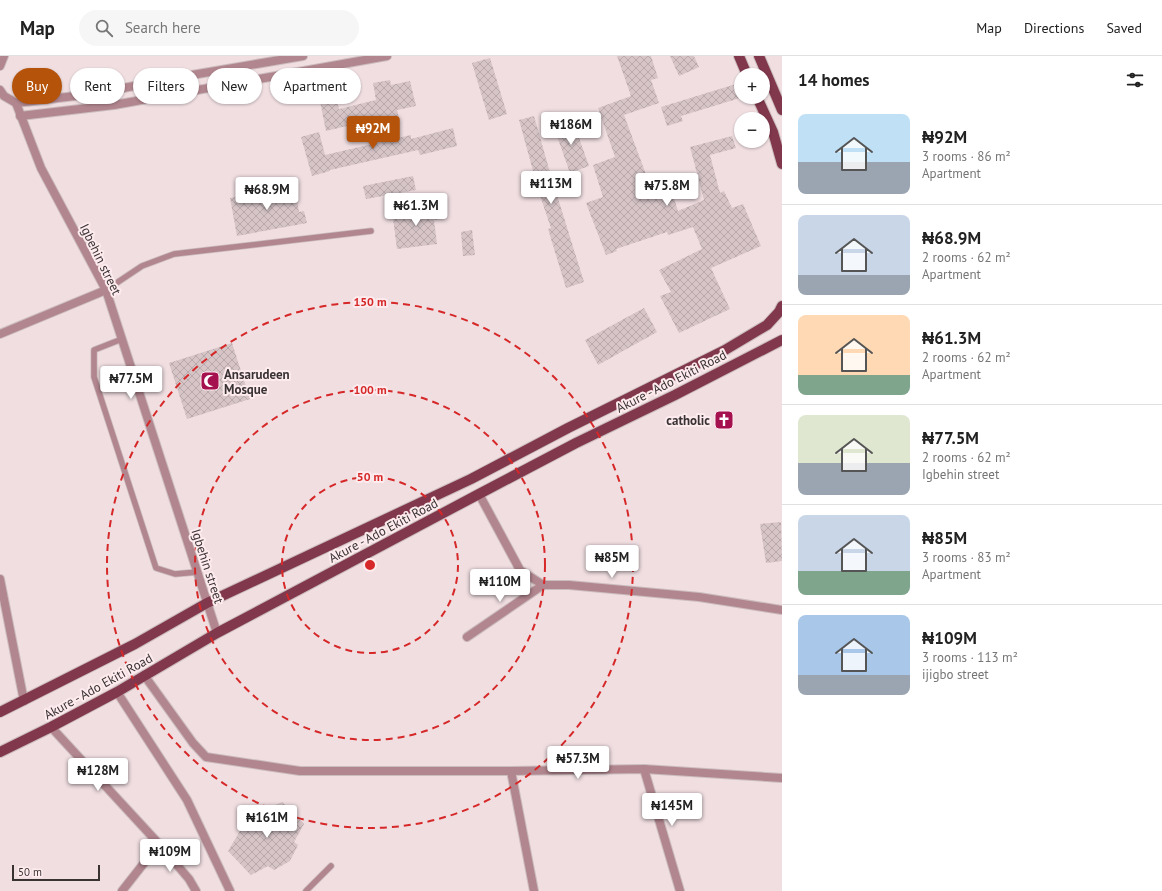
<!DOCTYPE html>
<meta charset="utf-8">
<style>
:root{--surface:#fff;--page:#f6f6f6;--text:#222;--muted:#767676;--line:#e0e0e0;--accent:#b45309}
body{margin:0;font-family:"PT Sans",sans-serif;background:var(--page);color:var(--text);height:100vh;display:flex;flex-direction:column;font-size:15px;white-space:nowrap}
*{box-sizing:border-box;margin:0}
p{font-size:13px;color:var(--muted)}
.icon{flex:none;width:22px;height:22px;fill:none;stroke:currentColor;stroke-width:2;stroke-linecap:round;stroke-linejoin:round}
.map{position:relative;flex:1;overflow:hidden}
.sheet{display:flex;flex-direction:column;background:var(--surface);width:380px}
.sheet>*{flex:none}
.guide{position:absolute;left:12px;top:12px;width:380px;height:36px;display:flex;gap:8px}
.buttons{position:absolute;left:734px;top:12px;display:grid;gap:8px}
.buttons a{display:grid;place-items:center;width:36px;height:36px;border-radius:50%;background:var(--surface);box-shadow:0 1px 3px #0004;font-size:20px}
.scale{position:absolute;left:12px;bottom:10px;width:88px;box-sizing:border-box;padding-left:4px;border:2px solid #393233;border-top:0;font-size:11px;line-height:14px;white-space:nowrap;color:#393233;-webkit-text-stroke:3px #fdebee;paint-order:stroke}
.price{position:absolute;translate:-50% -34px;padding:0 9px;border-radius:4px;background:#fff;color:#222;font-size:13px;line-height:26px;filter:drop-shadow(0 1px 2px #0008)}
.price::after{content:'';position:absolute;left:50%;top:24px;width:12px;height:9px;margin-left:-6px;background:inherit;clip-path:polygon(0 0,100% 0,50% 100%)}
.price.on{background:var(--accent);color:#fff}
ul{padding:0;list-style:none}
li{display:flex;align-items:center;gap:12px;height:100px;padding:0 16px}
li+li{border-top:1px solid var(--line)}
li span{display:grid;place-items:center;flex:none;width:112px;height:80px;border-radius:8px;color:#555}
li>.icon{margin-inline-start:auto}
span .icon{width:48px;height:48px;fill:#fffc;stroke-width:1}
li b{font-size:17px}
h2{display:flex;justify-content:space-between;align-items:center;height:48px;padding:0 16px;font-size:17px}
.chip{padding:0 14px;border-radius:18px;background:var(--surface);box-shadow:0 1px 3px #0004;font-size:14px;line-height:36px}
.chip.on{background:var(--accent);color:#fff}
header{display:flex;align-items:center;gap:24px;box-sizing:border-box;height:56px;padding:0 20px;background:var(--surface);border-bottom:1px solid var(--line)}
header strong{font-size:19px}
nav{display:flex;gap:22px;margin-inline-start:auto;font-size:14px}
.search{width:280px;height:36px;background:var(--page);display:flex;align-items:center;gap:10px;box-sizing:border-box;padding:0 14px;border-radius:22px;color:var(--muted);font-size:15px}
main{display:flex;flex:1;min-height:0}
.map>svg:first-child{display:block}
.building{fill:url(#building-cross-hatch)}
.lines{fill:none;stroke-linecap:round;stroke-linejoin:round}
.service-casing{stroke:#cbbcbe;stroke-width:7}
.minor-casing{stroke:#cbbcbe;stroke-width:10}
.primary-casing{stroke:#cbbcbe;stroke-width:12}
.service{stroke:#b2868f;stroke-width:5.5}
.minor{stroke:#b2868f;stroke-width:8}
.primary{stroke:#81374c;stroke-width:10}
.ring{fill:none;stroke:#d62828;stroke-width:2;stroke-dasharray:7 5}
.labels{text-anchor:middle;stroke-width:4;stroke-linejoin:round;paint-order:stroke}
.street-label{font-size:13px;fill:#393233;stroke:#fdebee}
.poi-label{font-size:13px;font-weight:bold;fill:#393233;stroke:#fdebee;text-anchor:start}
.centre{fill:#d62828;stroke:#fdebee;stroke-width:2}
.ring-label{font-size:12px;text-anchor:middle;font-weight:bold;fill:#d62828;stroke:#fdebee;stroke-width:4;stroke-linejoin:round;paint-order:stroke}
</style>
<header>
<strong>Map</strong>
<div class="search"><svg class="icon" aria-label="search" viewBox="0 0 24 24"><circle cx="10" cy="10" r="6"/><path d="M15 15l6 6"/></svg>Search here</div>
<nav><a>Map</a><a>Directions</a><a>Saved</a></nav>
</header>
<main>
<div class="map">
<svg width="782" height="835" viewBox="0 0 782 835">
<defs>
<pattern id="building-cross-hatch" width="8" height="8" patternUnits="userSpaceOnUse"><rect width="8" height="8" fill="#d6c4c7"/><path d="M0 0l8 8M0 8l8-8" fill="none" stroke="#b8a9ab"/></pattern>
</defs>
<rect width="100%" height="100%" fill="#f0dee1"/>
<g class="building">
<polygon points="617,0 651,0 658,22 651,24 659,47 624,59 651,132 669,126 678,155 704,144 690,91 732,80 736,92 710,99 720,137 724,135 732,152 743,148 761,190 711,212 730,253 679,277 660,240 671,236 659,214 702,193 693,171 668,179 667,176 616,193 617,195 606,199 586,147 603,141 593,109 615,101 598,52 631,40"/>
<polygon points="670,0 694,0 699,11 679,20"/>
<polygon points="490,2 507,58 489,64 472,7"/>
<polygon points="390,24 391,29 410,25 416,50 397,54 399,62 381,65 380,62 326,75 320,45 336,41 339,53 376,44 373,27"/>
<polygon points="736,28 740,42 681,60 683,65 667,70 661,51"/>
<polygon points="534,60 551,120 584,226 566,232 548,173 551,172 534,122 535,122 519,64"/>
<polygon points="572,62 589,110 570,117 553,69"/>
<polygon points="453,72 457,90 420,99 418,94 330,114 330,115 312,120 301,81 319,76 325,99 411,79 411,83"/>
<polygon points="413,120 416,134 366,143 363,130"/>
<polygon points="295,130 299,156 304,155 307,167 237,180 230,142"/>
<polygon points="439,149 441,163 434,164 437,188 397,193 392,155"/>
<polygon points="472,174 475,199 463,200 461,176"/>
<polygon points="644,252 657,276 598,309 585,284"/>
<polygon points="232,287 250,343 187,363 169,307"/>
<polygon points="781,466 782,505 766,507 760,468"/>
<polygon points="282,746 304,768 294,786 298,789 290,805 274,814 268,810 251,819 228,795 243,770 254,759"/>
</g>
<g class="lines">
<defs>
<g id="service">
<polyline points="106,234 142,210 174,198 371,175"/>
<polyline points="122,283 94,294 94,321 156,512 175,518 198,516"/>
<polyline points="306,835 331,810"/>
</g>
<g id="minor">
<polyline points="0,10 4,0"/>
<polyline points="0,34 4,40 16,47 41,112 106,234 217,577"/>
<polyline points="16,47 92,38 192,19 303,0"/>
<polyline points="20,60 114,49 387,0"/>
<polyline points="0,278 106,234"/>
<polyline points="479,438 520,514 543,529 569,529 699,541 782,554"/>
<polyline points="0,523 24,645"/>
<polyline points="467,581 543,529"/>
<polyline points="144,619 193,687 206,701 300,715 511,715 644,713 782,722"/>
<polyline points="117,636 187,744 230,835"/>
<polyline points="51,671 159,788 189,823 196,835"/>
<polyline points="644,713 680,835"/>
<polyline points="511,715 534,835"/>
<polyline points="122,835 159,788"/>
</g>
<g id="primary">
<polyline points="739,0 747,19"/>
<polyline points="759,0 782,54"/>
<polyline points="757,41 773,76 782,108"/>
<polyline points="0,656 135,588 207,547 471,423 568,372 725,294 767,269 779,256 782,250"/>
<polyline points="0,696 51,671 117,636 217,577 479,438 576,387 675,339 782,284"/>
</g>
</defs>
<use href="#service" class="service-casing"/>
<use href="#minor" class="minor-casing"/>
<use href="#primary" class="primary-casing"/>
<use href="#service" class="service"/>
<use href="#minor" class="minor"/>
<use href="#primary" class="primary"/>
</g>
<g class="ring">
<circle cx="370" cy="509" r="88"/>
<circle cx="370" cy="509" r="175"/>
<circle cx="370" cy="509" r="263"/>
</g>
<defs>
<symbol id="mosque-square" viewBox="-11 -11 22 22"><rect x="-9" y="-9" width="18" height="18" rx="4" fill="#a5114f" stroke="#fdebee"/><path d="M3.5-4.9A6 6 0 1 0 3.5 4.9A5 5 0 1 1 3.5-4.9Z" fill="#fff"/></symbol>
<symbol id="church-square" viewBox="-11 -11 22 22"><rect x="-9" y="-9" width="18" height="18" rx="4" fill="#a5114f" stroke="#fdebee"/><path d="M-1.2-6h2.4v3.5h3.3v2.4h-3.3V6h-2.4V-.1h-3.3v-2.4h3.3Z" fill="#fff"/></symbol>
</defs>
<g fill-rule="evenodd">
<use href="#mosque-square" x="199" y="314" width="22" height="22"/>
<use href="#church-square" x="713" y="353" width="22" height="22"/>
</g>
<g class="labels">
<g class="street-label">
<text transform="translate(101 203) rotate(64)" y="5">Igbehin street</text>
<text transform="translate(671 325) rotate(-27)" y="5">Akure - Ado Ekiti Road</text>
<text transform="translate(383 474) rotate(-28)" y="5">Akure - Ado Ekiti Road</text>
<text transform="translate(208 510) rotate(72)" y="5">Igbehin street</text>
<text transform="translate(98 630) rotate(-29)" y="5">Akure - Ado Ekiti Road</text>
</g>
<g class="poi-label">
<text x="224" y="323">Ansarudeen<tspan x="224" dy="15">Mosque</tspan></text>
<text x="710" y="369" text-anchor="end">catholic</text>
</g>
</g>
<circle cx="370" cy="509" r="6" class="centre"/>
<g class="ring-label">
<text x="370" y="250">150 m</text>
<text x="370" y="338">100 m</text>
<text x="370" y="425">50 m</text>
</g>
</svg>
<div class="buttons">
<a>+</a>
<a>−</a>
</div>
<div class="scale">50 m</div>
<b class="price" style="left:571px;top:90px">₦186M</b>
<b class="price on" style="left:373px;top:94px">₦92M</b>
<b class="price" style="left:551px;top:149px">₦113M</b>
<b class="price" style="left:667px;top:151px">₦75.8M</b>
<b class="price" style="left:267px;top:155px">₦68.9M</b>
<b class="price" style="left:416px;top:171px">₦61.3M</b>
<b class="price" style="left:131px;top:344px">₦77.5M</b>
<b class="price" style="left:612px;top:523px">₦85M</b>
<b class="price" style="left:500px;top:547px">₦110M</b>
<b class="price" style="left:578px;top:724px">₦57.3M</b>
<b class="price" style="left:98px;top:736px">₦128M</b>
<b class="price" style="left:672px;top:771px">₦145M</b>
<b class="price" style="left:267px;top:783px">₦161M</b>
<b class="price" style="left:170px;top:817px">₦109M</b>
<div class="guide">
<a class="chip on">Buy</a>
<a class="chip">Rent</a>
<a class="chip">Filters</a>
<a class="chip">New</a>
<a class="chip">Apartment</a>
</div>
</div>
<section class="sheet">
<h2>14 homes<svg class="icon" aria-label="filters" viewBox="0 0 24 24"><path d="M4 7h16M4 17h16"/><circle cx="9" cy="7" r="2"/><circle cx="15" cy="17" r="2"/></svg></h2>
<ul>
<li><span style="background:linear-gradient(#bfe0f5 60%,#9aa5b1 0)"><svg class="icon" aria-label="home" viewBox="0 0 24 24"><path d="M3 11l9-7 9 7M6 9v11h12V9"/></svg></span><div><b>₦92M</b><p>3 rooms · 86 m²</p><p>Apartment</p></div></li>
<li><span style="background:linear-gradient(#c9d6e8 75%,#9aa5b1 0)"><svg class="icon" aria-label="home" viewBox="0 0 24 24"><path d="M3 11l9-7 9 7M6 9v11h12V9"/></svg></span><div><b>₦68.9M</b><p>2 rooms · 62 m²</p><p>Apartment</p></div></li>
<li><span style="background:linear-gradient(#ffd9b3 75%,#7fa58c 0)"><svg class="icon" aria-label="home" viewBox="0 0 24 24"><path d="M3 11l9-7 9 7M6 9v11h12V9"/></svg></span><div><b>₦61.3M</b><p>2 rooms · 62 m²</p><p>Apartment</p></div></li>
<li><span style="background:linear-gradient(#dfe7d0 60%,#9aa5b1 0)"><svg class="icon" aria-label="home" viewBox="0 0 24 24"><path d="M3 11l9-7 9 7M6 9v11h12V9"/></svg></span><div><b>₦77.5M</b><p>2 rooms · 62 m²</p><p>Igbehin street</p></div></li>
<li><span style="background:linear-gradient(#c9d6e8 70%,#7fa58c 0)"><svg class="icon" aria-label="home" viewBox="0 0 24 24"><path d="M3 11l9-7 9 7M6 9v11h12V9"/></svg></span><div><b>₦85M</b><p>3 rooms · 83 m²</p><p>Apartment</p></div></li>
<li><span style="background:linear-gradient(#a9c7e8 75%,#9aa5b1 0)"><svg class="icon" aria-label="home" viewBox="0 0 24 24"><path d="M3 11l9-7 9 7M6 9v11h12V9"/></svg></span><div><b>₦109M</b><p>3 rooms · 113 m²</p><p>ijigbo street</p></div></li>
</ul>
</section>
</main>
